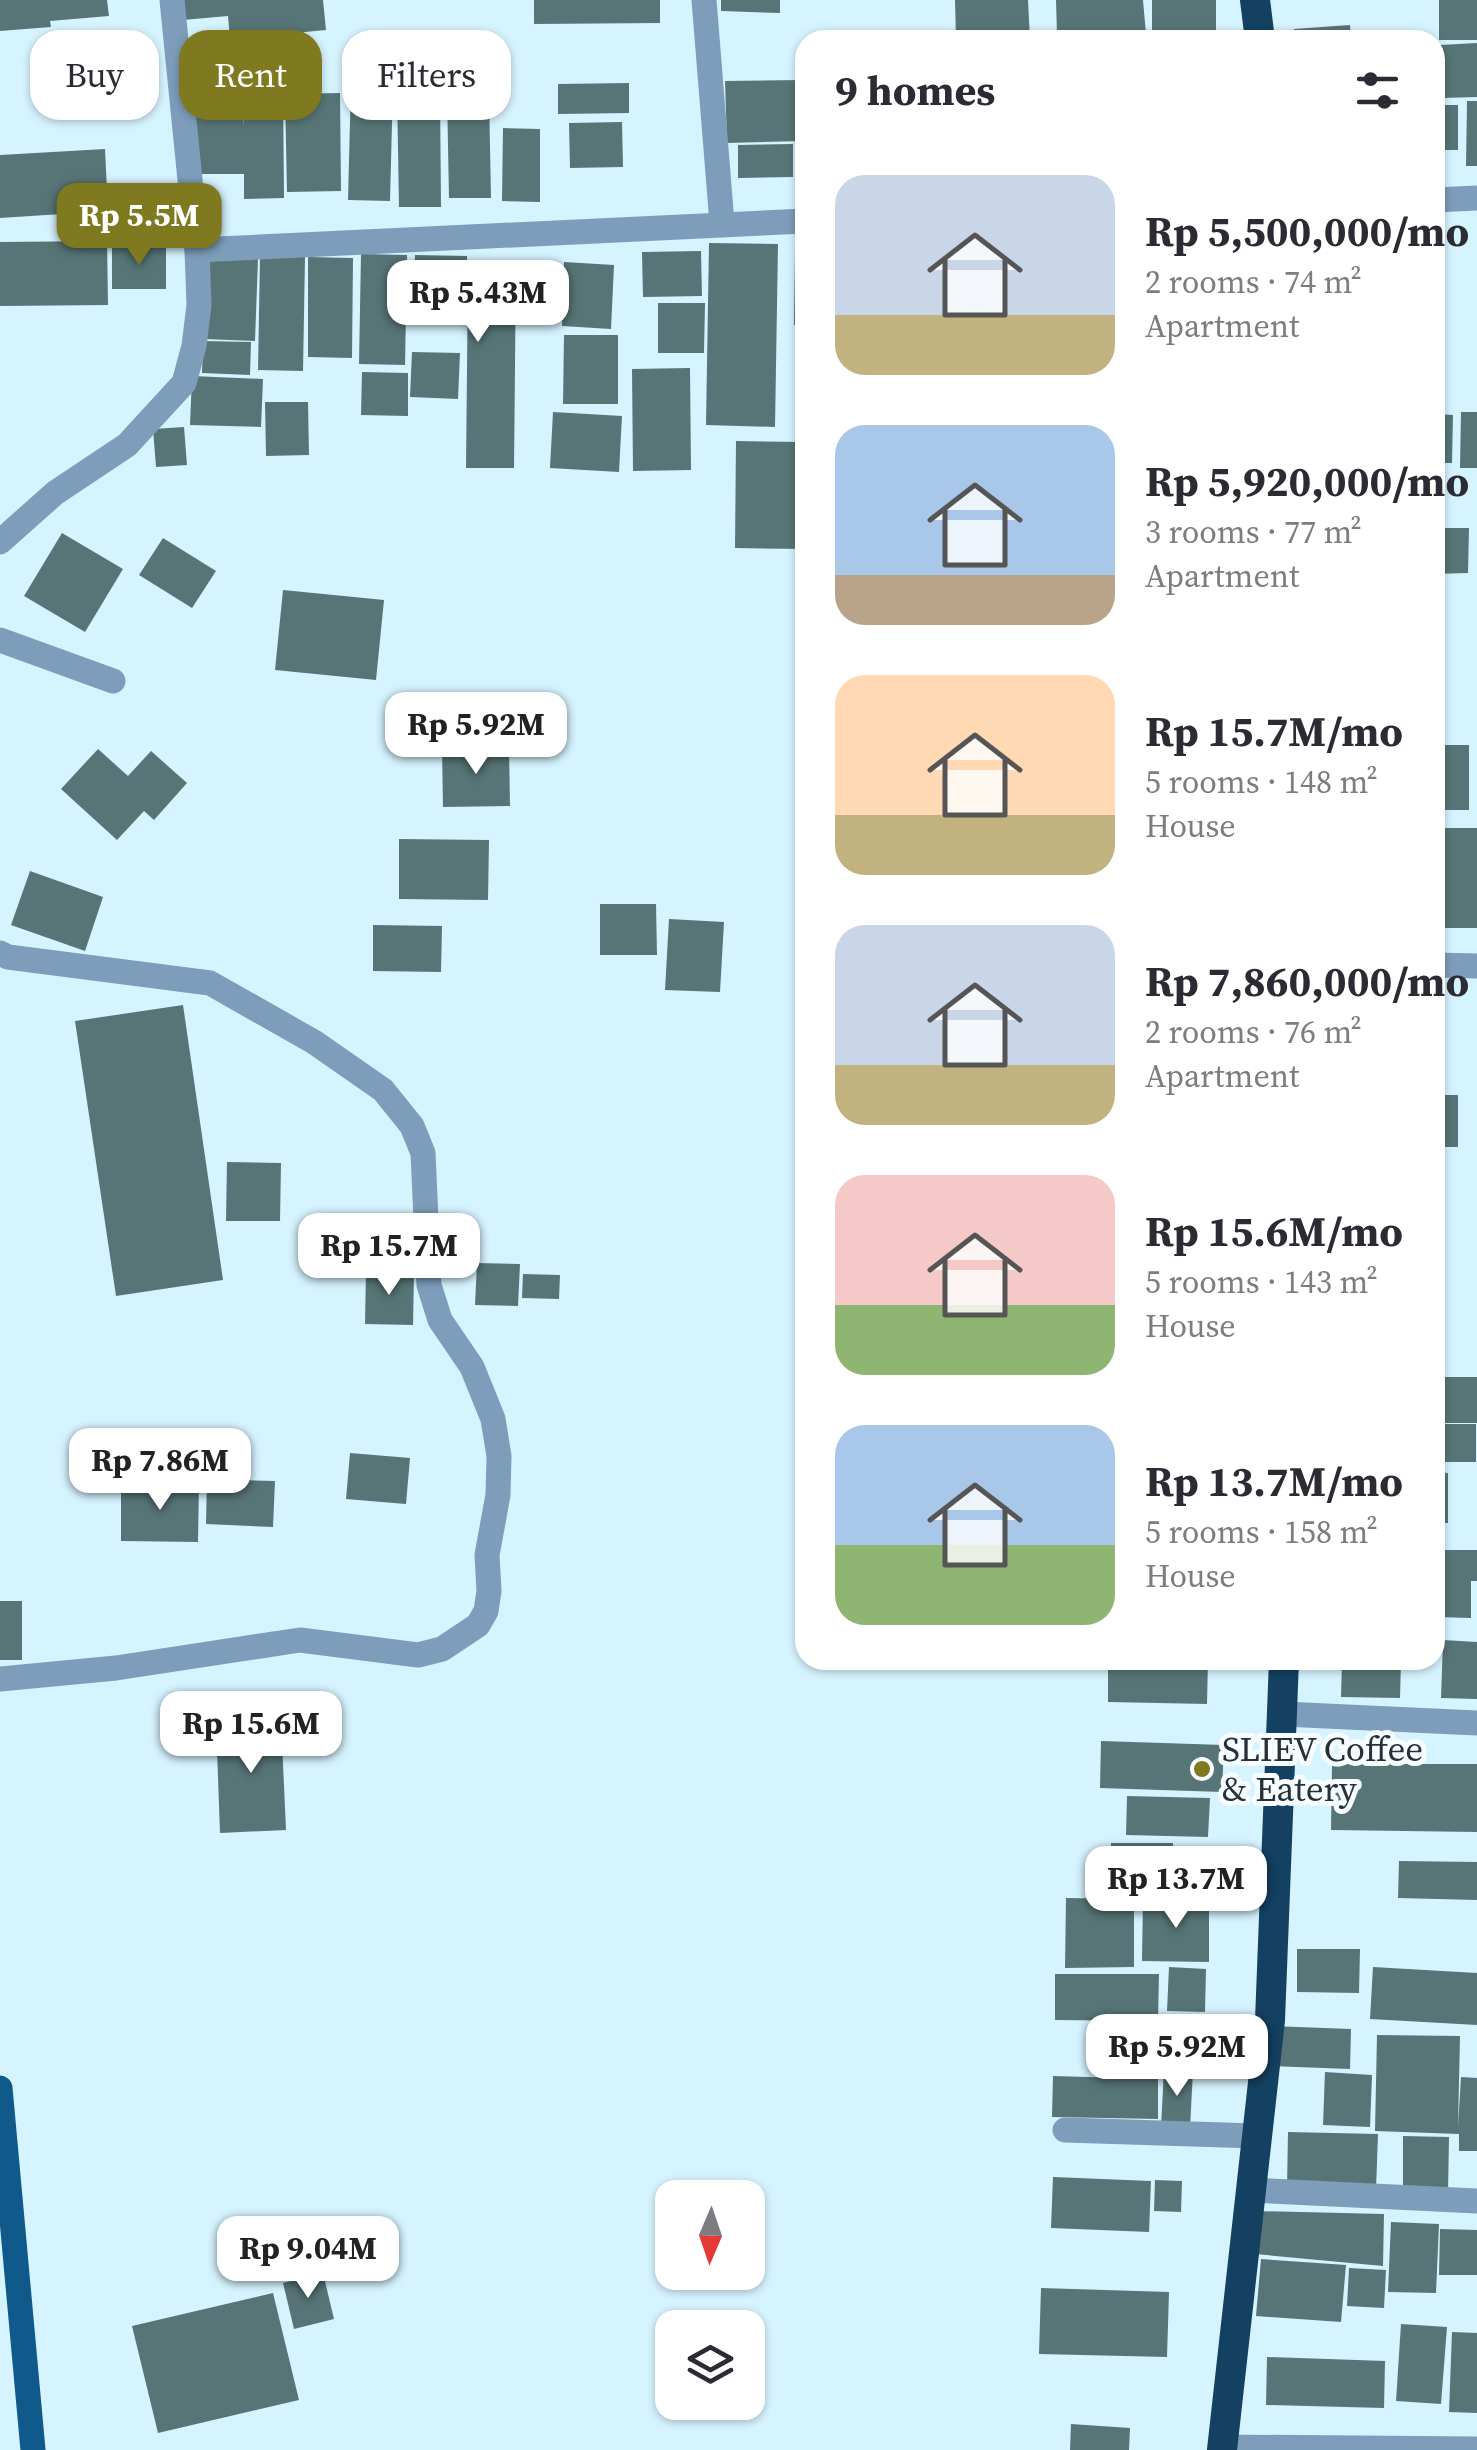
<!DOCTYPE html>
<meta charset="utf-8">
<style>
:root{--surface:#fff;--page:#f7f7f7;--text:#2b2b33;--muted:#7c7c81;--accent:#7f791f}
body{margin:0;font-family:"Source Serif 4",serif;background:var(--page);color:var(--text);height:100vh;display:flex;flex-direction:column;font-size:38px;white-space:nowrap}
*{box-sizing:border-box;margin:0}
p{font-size:32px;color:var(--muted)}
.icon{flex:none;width:55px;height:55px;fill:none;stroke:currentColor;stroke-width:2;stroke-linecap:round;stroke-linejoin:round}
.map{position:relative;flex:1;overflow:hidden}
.sheet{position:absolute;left:795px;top:30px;width:650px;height:1640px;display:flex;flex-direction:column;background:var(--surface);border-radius:30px;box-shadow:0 2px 8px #0004}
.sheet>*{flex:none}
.top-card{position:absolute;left:30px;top:30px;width:615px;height:90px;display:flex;gap:20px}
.needle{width:65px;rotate:182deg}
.controls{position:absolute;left:655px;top:2180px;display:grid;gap:20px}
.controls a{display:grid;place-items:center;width:110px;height:110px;border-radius:20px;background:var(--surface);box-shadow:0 2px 8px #0004;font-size:50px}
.price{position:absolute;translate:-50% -85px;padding:0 22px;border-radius:20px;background:#fff;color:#222;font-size:32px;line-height:65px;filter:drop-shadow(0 2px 5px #0008)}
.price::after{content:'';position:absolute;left:50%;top:60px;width:30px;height:22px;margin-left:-15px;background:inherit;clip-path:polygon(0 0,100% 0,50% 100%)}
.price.current{background:var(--accent);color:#fff}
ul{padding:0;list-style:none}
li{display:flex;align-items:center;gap:30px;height:250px;padding:0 40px}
li span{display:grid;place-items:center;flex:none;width:280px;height:200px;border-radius:30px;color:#555}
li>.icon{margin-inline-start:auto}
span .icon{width:120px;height:120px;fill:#fffc;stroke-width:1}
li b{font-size:42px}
h2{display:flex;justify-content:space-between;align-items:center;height:120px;padding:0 40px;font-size:42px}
.tag{padding:0 35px;border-radius:30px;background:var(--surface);box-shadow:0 2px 8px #0004;font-size:35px;line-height:90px}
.tag.current{background:var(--accent);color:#fff}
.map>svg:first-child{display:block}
.building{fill:#577576}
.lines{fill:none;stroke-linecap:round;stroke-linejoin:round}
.minor{stroke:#7d9dbb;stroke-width:25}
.major{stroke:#0f598b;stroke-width:25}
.highway{stroke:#144062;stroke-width:30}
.poi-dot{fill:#7f791f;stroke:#f7fcff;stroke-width:4}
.labels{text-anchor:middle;stroke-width:10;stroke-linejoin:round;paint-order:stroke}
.poi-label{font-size:35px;fill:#263136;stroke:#f7fcff;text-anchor:start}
</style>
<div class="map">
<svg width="1477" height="2450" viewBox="0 0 1477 2450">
<rect width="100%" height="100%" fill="#d6f4ff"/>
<g class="building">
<polygon points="0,0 107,0 109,16 50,21 51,27 0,31"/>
<polygon points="182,0 323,0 326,30 230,39 228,16 183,20"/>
<polygon points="534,0 660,0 660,23 534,24"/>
<polygon points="721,0 780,0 780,13 721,11"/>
<polygon points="955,0 1028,0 1030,40 956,40"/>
<polygon points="1056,0 1143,0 1146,34 1057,35"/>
<polygon points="1152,0 1216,0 1216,32 1152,33"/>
<rect x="1439" y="0" width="38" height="40"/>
<polygon points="1350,25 1351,40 1296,40 1294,29"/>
<polygon points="1477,43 1477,97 1442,98 1440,45"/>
<polygon points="802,80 803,141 727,143 725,81"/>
<polygon points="351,82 393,84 390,201 348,200"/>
<polygon points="629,83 629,113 558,114 558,84"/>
<polygon points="244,86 283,86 284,198 244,199 244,174 194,174 194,96 242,95 244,126"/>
<polygon points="397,91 440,91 441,207 399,207"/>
<polygon points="340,93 341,191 287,192 285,94"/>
<polygon points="447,94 489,94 491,198 449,198"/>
<polygon points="1467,101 1477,101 1477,166 1466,166"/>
<rect x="1435" y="105" width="23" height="45"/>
<polygon points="622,122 623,167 570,168 569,123"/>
<polygon points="503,128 540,129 540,202 502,201"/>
<polygon points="793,144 793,177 738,178 738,145"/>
<polygon points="105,149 108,211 0,218 0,155"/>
<polygon points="107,241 108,305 0,306 0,242"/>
<polygon points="1435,242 1440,242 1441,283 1435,283"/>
<polygon points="709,243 778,244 775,427 706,425"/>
<rect x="112" y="248" width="54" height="41"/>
<polygon points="701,251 702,296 643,297 642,252"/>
<polygon points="795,252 805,252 805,325 794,325"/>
<polygon points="361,254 407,255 405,365 359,364"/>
<polygon points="415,255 467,256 467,262 516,262 514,468 466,468 468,271 465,323 413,321"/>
<polygon points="207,256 258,258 255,341 204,339"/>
<polygon points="260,256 305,257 303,371 258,370"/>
<polygon points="308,257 353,258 352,358 308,357"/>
<polygon points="564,262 614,265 611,329 562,326"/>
<polygon points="658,303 705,303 704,353 658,353"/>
<polygon points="564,335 618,335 618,404 563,404"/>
<polygon points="203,341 251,342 250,375 202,373"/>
<polygon points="412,352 460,353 458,399 410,397"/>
<polygon points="690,368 691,470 633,471 632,369"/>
<polygon points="362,372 408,373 408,416 361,415"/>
<polygon points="192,376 263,379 261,427 190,425"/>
<polygon points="265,402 308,402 309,455 266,456"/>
<polygon points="553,412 622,416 619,472 550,468"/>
<polygon points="1461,412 1477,412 1477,468 1460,468"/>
<polygon points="1435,414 1453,415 1452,463 1435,463"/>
<polygon points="184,427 187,465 156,467 153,429"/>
<polygon points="736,441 805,442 805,549 735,548"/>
<polygon points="1435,528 1469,528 1468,573 1435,574"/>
<polygon points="62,533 123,569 85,632 24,596"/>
<polygon points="163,538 216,571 192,608 139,575"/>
<polygon points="283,590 384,600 376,680 275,670"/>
<rect x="1435" y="745" width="34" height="65"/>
<polygon points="509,747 510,806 443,807 442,748"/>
<polygon points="98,749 128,776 151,751 187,783 154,820 144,811 117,840 61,789"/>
<rect x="1435" y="828" width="42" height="100"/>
<polygon points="399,839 489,840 488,900 399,899"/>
<polygon points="30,871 103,897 85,951 11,925"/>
<polygon points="600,904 656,904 657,955 600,955"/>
<polygon points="669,919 724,922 720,992 665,990"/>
<polygon points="373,925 442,926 441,972 373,971"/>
<polygon points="183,1005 223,1280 116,1296 75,1021"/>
<rect x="1435" y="1095" width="23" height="52"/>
<polygon points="227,1162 281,1163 280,1221 226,1221"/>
<polygon points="477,1263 520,1264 518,1306 475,1305"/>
<polygon points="366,1271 414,1272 413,1325 365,1324"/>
<polygon points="523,1274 560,1275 559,1299 522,1298"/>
<rect x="1435" y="1377" width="42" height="46"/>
<rect x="1435" y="1424" width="41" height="38"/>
<polygon points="350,1453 410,1458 406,1504 346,1499"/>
<polygon points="1435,1472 1448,1473 1448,1523 1435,1523"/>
<polygon points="207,1479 275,1481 273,1527 206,1524"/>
<polygon points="121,1484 199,1484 198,1542 121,1541"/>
<polygon points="1435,1550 1477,1550 1477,1581 1471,1581 1471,1618 1435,1617"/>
<rect x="0" y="1601" width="22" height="59"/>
<polygon points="1443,1640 1477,1642 1477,1699 1441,1698"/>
<polygon points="1108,1660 1208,1660 1207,1704 1108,1702"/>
<polygon points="1342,1660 1401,1660 1400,1698 1341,1697"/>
<polygon points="281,1719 286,1830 220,1833 216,1722"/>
<polygon points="1101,1741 1224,1745 1222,1792 1100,1788"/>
<polygon points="1332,1764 1477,1764 1477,1832 1331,1830"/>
<polygon points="1127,1796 1210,1798 1208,1837 1126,1835"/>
<rect x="1111" y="1843" width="62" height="49"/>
<polygon points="1399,1861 1477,1862 1477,1900 1398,1898"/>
<polygon points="1066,1898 1134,1899 1134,1967 1065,1968"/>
<polygon points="1143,1899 1209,1900 1209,1962 1142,1961"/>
<polygon points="1297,1949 1360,1949 1359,1993 1297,1992"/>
<polygon points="1169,1967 1206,1969 1205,2012 1167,2011"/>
<polygon points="1373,1967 1477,1973 1477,2025 1370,2019"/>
<polygon points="1055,1974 1159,1974 1158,2021 1055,2020"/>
<polygon points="1271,2026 1351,2029 1350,2069 1268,2066"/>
<polygon points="1377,2035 1460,2036 1458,2127 1461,2077 1477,2078 1477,2151 1459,2151 1459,2134 1375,2131"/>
<polygon points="1164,2069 1193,2071 1190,2128 1161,2127"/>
<polygon points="1325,2072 1372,2075 1370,2127 1323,2125"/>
<polygon points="1053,2076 1158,2079 1158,2119 1052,2117"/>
<polygon points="1288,2132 1378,2134 1376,2190 1287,2188"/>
<polygon points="1403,2136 1449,2137 1448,2194 1403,2194"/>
<polygon points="1053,2177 1151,2181 1149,2232 1051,2228"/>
<polygon points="1155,2180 1182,2181 1181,2212 1154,2211"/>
<polygon points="1256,2211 1384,2214 1383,2266 1255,2254"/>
<polygon points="1391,2222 1439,2224 1436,2293 1388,2292"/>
<polygon points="1440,2229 1477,2230 1477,2275 1439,2275"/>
<polygon points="1261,2259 1346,2265 1341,2322 1256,2316"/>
<polygon points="1349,2268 1386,2270 1384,2308 1347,2306"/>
<polygon points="323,2273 334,2319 294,2329 283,2283"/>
<polygon points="1041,2288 1169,2292 1167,2357 1039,2354"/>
<polygon points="273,2293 299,2400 158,2433 132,2326"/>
<polygon points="1401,2324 1447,2327 1441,2404 1396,2401"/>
<polygon points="1452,2332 1477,2333 1477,2413 1449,2412"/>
<polygon points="1267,2357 1385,2361 1384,2408 1266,2405"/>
<polygon points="1071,2424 1130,2428 1129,2450 1070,2450"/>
</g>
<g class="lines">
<g class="minor">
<polyline points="172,0 197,250 805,221"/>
<polyline points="704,0 722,223"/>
<polyline points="1435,200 1477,198"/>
<polyline points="0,542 55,493 127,445 184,383 194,346 199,305 197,250"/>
<polyline points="0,640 113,681"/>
<polyline points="0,953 8,957 210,983 314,1042 383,1090 412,1126 423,1153 429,1285 440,1320 472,1367 493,1419 499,1456 498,1495 487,1555 489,1591 486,1611 478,1625 442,1649 418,1655 300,1640 116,1668 0,1679"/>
<polyline points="1435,965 1477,966"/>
<polyline points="1283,1714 1477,1723"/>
<polyline points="1065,2130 1256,2136"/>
<polyline points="1251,2190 1477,2201"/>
<polyline points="1223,2447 1477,2449"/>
</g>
<polyline class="major" points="0,2088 33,2450"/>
<g class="highway">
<polyline points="1255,0 1260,40"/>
<polyline points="1222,2450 1270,2020 1284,1660"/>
</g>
</g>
<circle class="poi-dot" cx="1202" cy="1769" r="10"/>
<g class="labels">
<g class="poi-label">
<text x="1222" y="1761">SLIEV Coffee<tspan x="1222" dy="40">&amp; Eatery</tspan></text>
</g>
</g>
</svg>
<div class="controls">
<a><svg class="needle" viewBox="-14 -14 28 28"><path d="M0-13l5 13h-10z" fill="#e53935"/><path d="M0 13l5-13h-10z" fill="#7c7c81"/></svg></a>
<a><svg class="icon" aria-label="layers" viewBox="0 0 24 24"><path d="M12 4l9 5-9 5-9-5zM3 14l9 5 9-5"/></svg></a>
</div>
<b class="price current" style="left:139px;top:268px">Rp 5.5M</b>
<b class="price" style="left:478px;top:345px">Rp 5.43M</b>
<b class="price" style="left:476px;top:777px">Rp 5.92M</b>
<b class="price" style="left:389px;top:1298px">Rp 15.7M</b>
<b class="price" style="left:160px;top:1513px">Rp 7.86M</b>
<b class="price" style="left:251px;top:1776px">Rp 15.6M</b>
<b class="price" style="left:1176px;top:1931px">Rp 13.7M</b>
<b class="price" style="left:1177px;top:2099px">Rp 5.92M</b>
<b class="price" style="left:308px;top:2301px">Rp 9.04M</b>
<div class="top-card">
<a class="tag">Buy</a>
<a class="tag current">Rent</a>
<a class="tag">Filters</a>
</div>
<section class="sheet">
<h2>9 homes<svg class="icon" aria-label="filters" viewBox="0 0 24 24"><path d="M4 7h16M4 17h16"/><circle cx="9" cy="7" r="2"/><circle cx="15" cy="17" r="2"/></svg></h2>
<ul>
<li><span style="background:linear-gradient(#c9d6e8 70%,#c2b280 0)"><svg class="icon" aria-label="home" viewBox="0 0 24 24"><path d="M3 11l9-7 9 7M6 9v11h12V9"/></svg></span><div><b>Rp 5,500,000/mo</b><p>2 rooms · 74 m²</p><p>Apartment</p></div></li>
<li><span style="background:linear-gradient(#a9c7e8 75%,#b9a48a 0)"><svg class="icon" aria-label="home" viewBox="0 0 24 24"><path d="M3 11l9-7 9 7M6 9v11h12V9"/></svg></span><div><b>Rp 5,920,000/mo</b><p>3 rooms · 77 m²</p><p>Apartment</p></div></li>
<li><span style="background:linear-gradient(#ffd9b3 70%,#c2b280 0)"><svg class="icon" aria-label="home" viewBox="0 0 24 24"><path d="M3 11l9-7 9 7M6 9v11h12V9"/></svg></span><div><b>Rp 15.7M/mo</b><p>5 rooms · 148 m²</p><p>House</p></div></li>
<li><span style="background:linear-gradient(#c9d6e8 70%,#c2b280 0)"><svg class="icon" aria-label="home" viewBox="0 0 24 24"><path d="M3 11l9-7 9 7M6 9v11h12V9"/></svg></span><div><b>Rp 7,860,000/mo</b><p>2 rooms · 76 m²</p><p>Apartment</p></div></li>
<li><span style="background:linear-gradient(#f6c9c9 65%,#8fb573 0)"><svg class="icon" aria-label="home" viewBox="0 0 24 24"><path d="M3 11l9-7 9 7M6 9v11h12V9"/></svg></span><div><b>Rp 15.6M/mo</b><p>5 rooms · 143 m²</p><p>House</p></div></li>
<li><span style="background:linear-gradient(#a9c7e8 60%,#8fb573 0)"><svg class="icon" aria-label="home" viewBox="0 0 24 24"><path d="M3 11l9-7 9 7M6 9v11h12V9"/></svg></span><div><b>Rp 13.7M/mo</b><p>5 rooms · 158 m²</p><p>House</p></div></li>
</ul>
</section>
</div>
